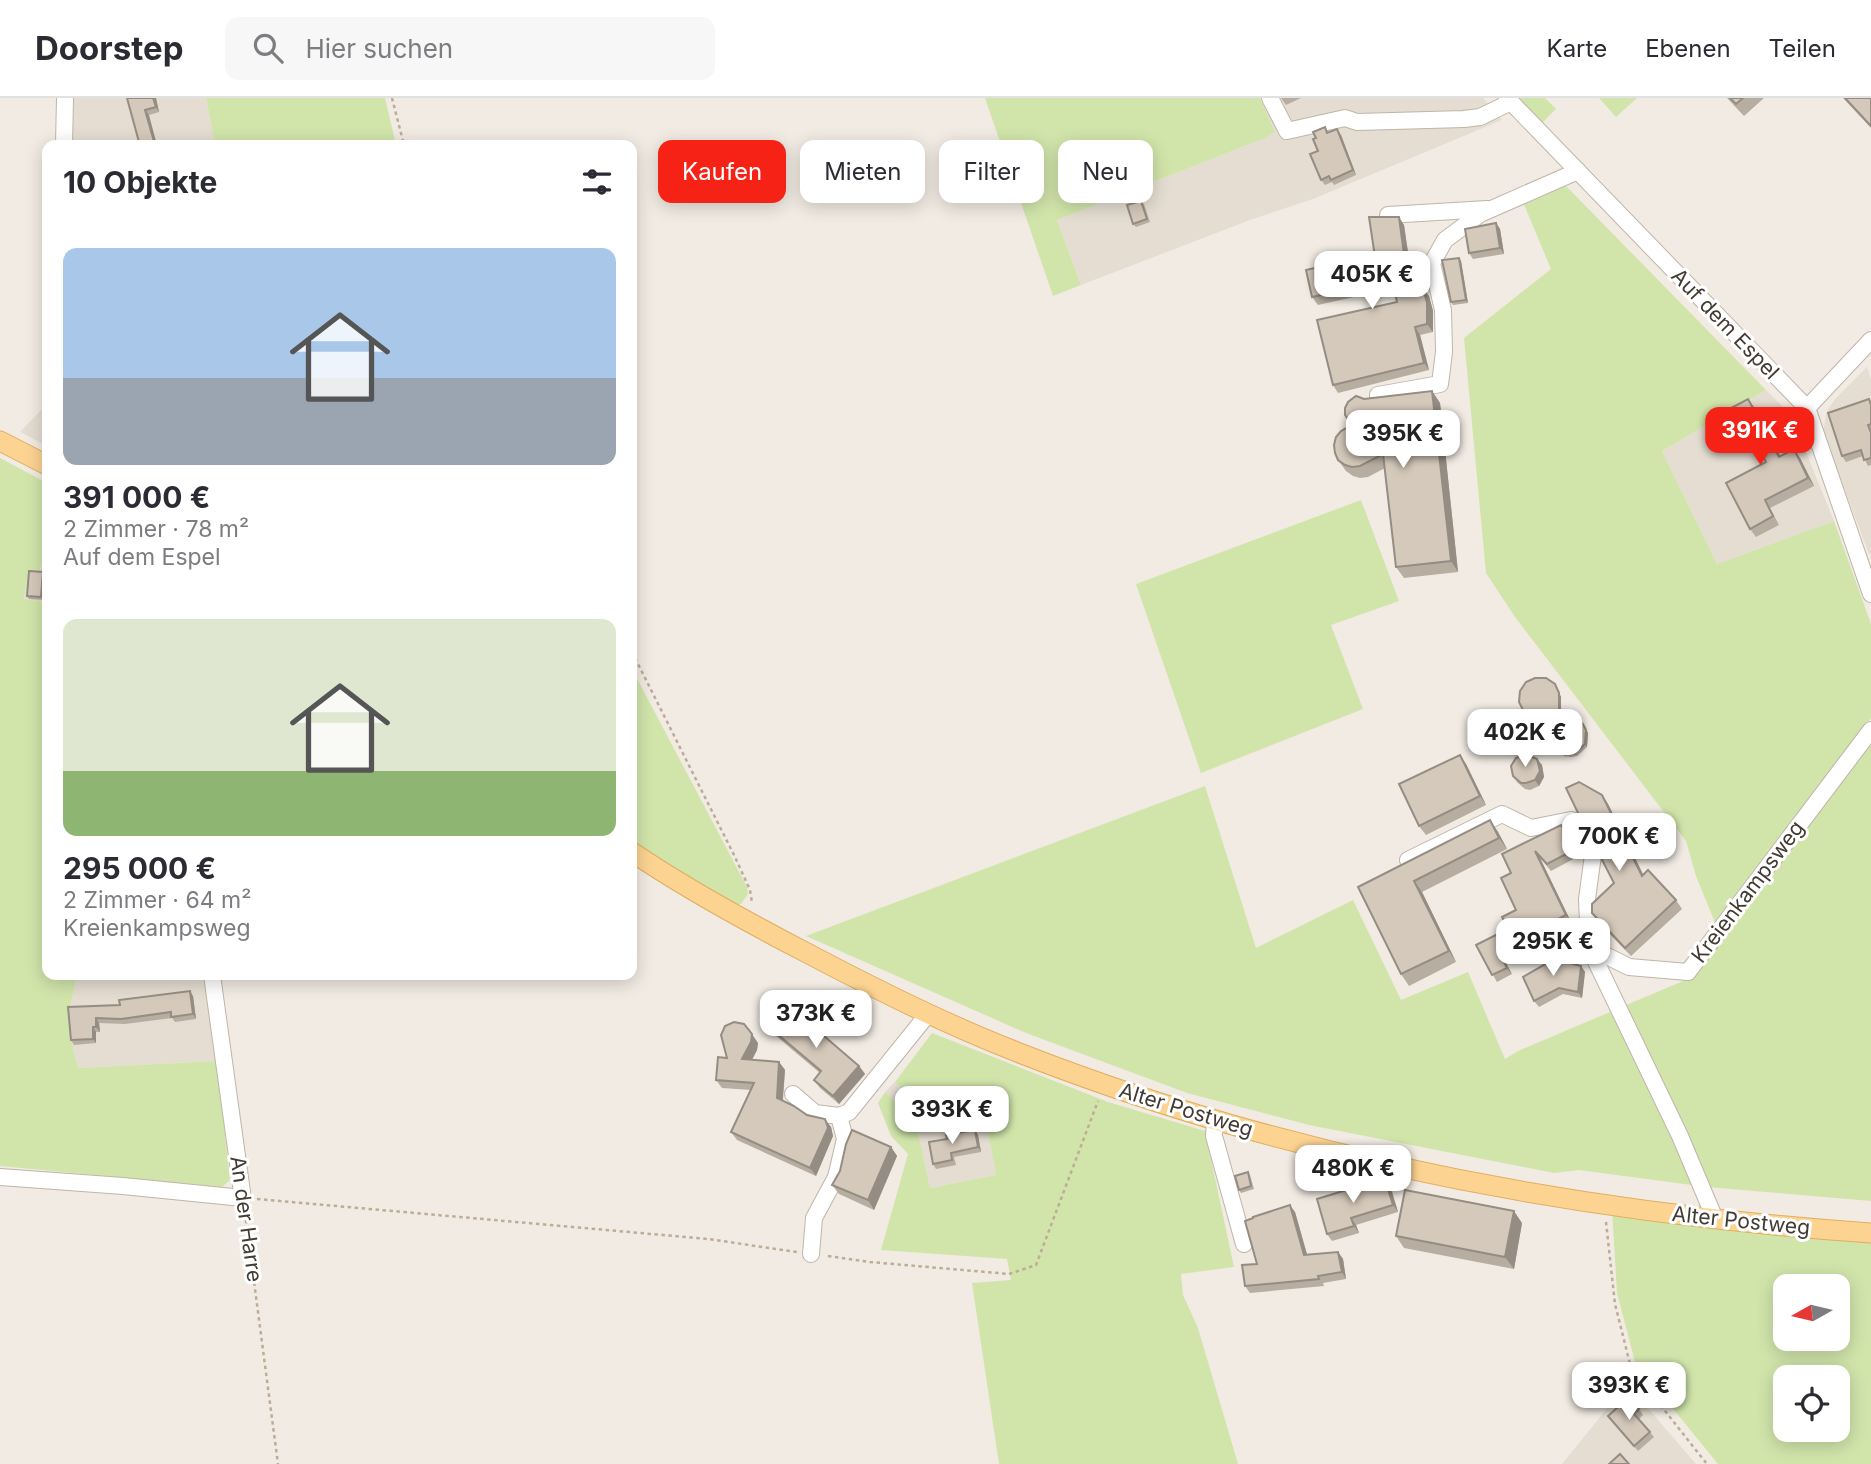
<!DOCTYPE html>
<html lang="de">
<meta charset="utf-8">
<style>
:root{--surface:#fff;--page:#f7f7f7;--text:#2b2b33;--muted:#7c7c81;--line:#e1e1e2;--accent:#f52215}
body{margin:0;font-family:Inter,sans-serif;background:var(--page);color:var(--text);height:100vh;display:flex;flex-direction:column;font-size:26px;white-space:nowrap}
*{box-sizing:border-box;margin:0}
p{font-size:23px;color:var(--muted)}
.icon{flex:none;width:38px;height:38px;fill:none;stroke:currentColor;stroke-width:2;stroke-linecap:round;stroke-linejoin:round}
.map{position:relative;flex:1;overflow:hidden}
.side{position:absolute;left:42px;top:42px;width:595px;height:840px;display:flex;flex-direction:column;background:var(--surface);border-radius:14px;box-shadow:0 4px 18px #0003}
.side>*{flex:none}
.banner{position:absolute;left:658px;top:42px;width:665px;height:63px;display:flex;gap:14px}
.needle{width:46px;rotate:262deg}
.tools{position:absolute;left:1773px;top:1176px;display:grid;gap:14px}
.tools a{display:grid;place-items:center;width:77px;height:77px;border-radius:14px;background:var(--surface);box-shadow:0 4px 18px #0003;font-size:35px}
.price{position:absolute;translate:-50% -60px;padding:0 16px;border-radius:14px;background:#fff;color:#222;font-size:23px;line-height:46px;filter:drop-shadow(0 2px 4px #0008)}
.price::after{content:'';position:absolute;left:50%;top:42px;width:21px;height:16px;margin-left:-10px;background:inherit;clip-path:polygon(0 0,100% 0,50% 100%)}
.price.selected{background:var(--accent);color:#fff}
ul{padding:0;list-style:none}
li{display:grid;align-content:center;gap:14px;height:371px;padding:0 21px}
li span{display:grid;place-items:center;height:217px;border-radius:14px;color:#555}
li>.icon{margin-inline-start:auto}
span .icon{width:126px;height:126px;fill:#fffc;stroke-width:1}
li b{font-size:30px}
h2{display:flex;justify-content:space-between;align-items:center;height:84px;padding:0 21px;font-size:30px}
.chip{padding:0 24px;border-radius:14px;background:var(--surface);box-shadow:0 4px 18px #0003;font-size:24px;line-height:63px}
.chip.selected{background:var(--accent);color:#fff}
header{display:flex;align-items:center;gap:42px;box-sizing:border-box;height:98px;padding:0 35px;background:var(--surface);border-bottom:2px solid var(--line)}
header strong{font-size:33px}
nav{display:flex;gap:38px;margin-inline-start:auto;font-size:24px}
.search{width:490px;height:63px;background:var(--page);display:flex;align-items:center;gap:18px;box-sizing:border-box;padding:0 24px;border-radius:14px;color:var(--muted);font-size:26px}
.map>svg:first-child{display:block}
.residential{fill:#e5ddd1}
.green{fill:#d1e5ab;fill-rule:evenodd}
.lines{fill:none;stroke-linecap:round;stroke-linejoin:round}
.minor-casing{stroke:#bfb5a9;stroke-width:18}
.major-casing{stroke:#e0ae61;stroke-width:21}
.path{stroke:#bdac97;stroke-width:2.5;stroke-dasharray:3.5 3.5;stroke-linecap:butt}
.minor{stroke:#fff;stroke-width:16}
.major{stroke:#fcd391;stroke-width:19}
.wall{fill:#b7ada1}
.shaded-wall{fill:#958d83}
.building{fill:#d5c9bb;stroke:#958d83;stroke-width:2}
.labels{text-anchor:middle;stroke-width:6;stroke-linejoin:round;paint-order:stroke}
.street-label{font-size:21px;fill:#423b33;stroke:#fff}
</style>
<header>
<strong>Doorstep</strong>
<div class="search"><svg class="icon" aria-label="search" viewBox="0 0 24 24"><circle cx="10" cy="10" r="6"/><path d="M15 15l6 6"/></svg>Hier suchen</div>
<nav><a>Karte</a><a>Ebenen</a><a>Teilen</a></nav>
</header>
<div class="map">
<svg width="1871" height="1366" viewBox="0 0 1871 1366">
<rect width="100%" height="100%" fill="#f1ebe3"/>
<g class="residential">
<polygon points="71,0 206,0 215,47 70,47"/>
<polygon points="1260,0 1483,0 1502,22 1313,101 1250,122 1081,187 1057,122 1265,40 1275,34"/>
<polygon points="1867,269 1871,281 1871,455 1869,456 1823,334 1827,313 1835,301"/>
<polygon points="1766,292 1791,317 1834,423 1717,466 1662,353"/>
<polygon points="47,306 47,348 20,334"/>
<polygon points="47,444 47,504 24,502 28,472 40,472"/>
<polygon points="77,877 206,877 217,963 78,970 73,950 70,910"/>
<polygon points="895,984 934,1018 947,1016 986,1023 996,1077 930,1090 915,1020 885,994"/>
<polygon points="1627,1286 1696,1366 1562,1366"/>
</g>
<g class="green">
<polygon points="206,0 385,0 396,47 215,47"/>
<polygon points="985,0 1260,0 1275,34 1265,40 1057,122 1081,187 1053,198"/>
<polygon points="1516,0 1545,0 1556,11 1541,26"/>
<polygon points="1599,0 1637,0 1616,19"/>
<polygon points="1565,87 1766,292 1662,353 1717,466 1834,423 1871,526 1871,620 1716,827 1696,778 1686,743 1515,519 1486,475 1464,240 1551,171 1523,104"/>
<polygon points="0,360 47,385 47,444 40,472 28,473 24,501 47,504 47,877 77,877 70,910 73,950 78,970 217,963 230,1082 222,1089 0,1068"/>
<polygon points="1361,402 1399,503 1331,527 1363,611 1201,675 1136,486"/>
<polygon points="632,571 747,789 748,796 741,806 729,806 632,742"/>
<polygon points="1871,642 1871,1103 1707,1089 1579,1072 1554,1075 1309,1027 1187,995 1026,935 806,838 1205,688 1256,850 1353,802 1401,902 1468,874 1505,961 1518,953 1683,883 1695,876"/>
<polygon points="932,935 1108,1004 1205,1033 1234,1169 1181,1176 1183,1197 1198,1230 1238,1366 999,1366 972,1185 1011,1182 1007,1161 881,1152 908,1056 891,1038 878,1005 885,994 915,1020 930,1090 996,1077 986,1023 950,1030 947,1016 934,1018 895,984"/>
<path d="M1612 1112 1871 1142V1366H1718L1635 1264 1617 1195ZM1785 1188H1838V1241H1785ZM1785 1279H1838V1332H1785Z"/>
</g>
<g class="lines">
<defs>
<g id="minor">
<polyline points="1270,0 1287,33 1345,20 1357,24 1464,21 1480,19 1511,4"/>
<polyline points="1507,0 1807,310 1871,496"/>
<polyline points="64,47 65,0"/>
<polyline points="1388,117 1487,111"/>
<polyline points="1378,297 1440,286 1444,254 1443,212 1432,165 1445,142 1480,116 1578,73"/>
<polyline points="1807,310 1871,242"/>
<polyline points="1408,762 1502,716 1531,730 1571,722 1593,757 1587,801 1589,849 1680,1038 1715,1121"/>
<polyline points="1589,849 1629,869 1688,874 1871,632"/>
<polyline points="212,877 242,1094"/>
<polyline points="793,996 815,1015 839,1018 849,1014 928,916"/>
<polyline points="1215,1022 1214,1038 1244,1146"/>
<polyline points="0,1079 123,1088 243,1100"/>
<polyline points="811,1156 814,1120 836,1079 845,1041 839,1018"/>
</g>
<g id="major">
<polyline points="0,343 47,367"/>
<path d="M632 754C688 792 749 825 809 856 877 892 945 926 1017 954 1289 1061 1581 1115 1871 1135"/>
</g>
</defs>
<use href="#minor" class="minor-casing"/>
<use href="#major" class="major-casing"/>
<g class="path">
<polyline points="392,0 404,47"/>
<polyline points="632,554 735,759 750,792 752,805"/>
<polyline points="257,1101 708,1141 797,1154"/>
<polyline points="245,1115 278,1366"/>
<polyline points="1606,1124 1615,1206 1631,1270 1707,1366"/>
<polyline points="828,1158 870,1164 1009,1176 1036,1167 1098,1003"/>
</g>
<use href="#minor" class="minor"/>
<use href="#major" class="major"/>
</g>
<g class="wall">
<polygon points="127,0 156,0 159,14 149,17 139,44"/>
<polygon points="1281,0 1301,0 1286,7"/>
<polygon points="1727,0 1764,0 1744,18"/>
<polygon points="1843,0 1871,0 1871,30"/>
<polygon points="1328,35 1341,37 1356,77 1334,87 1332,84 1325,87 1321,82"/>
<polygon points="1141,103 1144,106 1150,124 1136,129 1133,126"/>
<polygon points="1496,125 1500,131 1504,156 1473,161 1469,155"/>
<polygon points="1404,127 1413,192 1429,198 1433,213 1433,234 1420,237 1429,272 1338,295 1333,287 1397,204 1394,190 1318,207 1312,199 1333,166 1334,168 1375,159"/>
<polygon points="1461,163 1468,205 1453,207 1451,204"/>
<polygon points="1432,293 1440,305 1458,474 1404,480 1396,469 1385,370 1368,379 1360,380 1353,378 1346,373 1338,362 1364,301"/>
<polygon points="1871,304 1871,367 1868,368 1863,358 1846,364 1842,358"/>
<polygon points="1754,309 1780,358 1800,360 1814,388 1770,410 1779,427 1756,439 1750,431 1766,364 1751,335 1732,345 1726,337"/>
<polygon points="45,477 43,502 29,501 27,498"/>
<polygon points="1557,589 1561,599 1561,619 1583,626 1588,635 1587,649 1577,658 1571,659 1564,658 1552,646 1551,630 1535,630 1532,627 1533,621 1526,617 1524,614"/>
<polygon points="1537,661 1542,667 1544,679 1539,688 1530,692 1525,691 1517,684 1513,678"/>
<polygon points="1466,666 1486,707 1426,737 1419,728"/>
<polygon points="1602,697 1608,706 1643,777 1676,802 1682,811 1631,858 1598,824 1592,815 1614,785"/>
<polygon points="1490,722 1498,734 1507,751 1422,794 1456,864 1409,888 1401,876 1358,789"/>
<polygon points="1561,727 1581,757 1551,773 1540,760 1571,824 1502,858 1512,876 1497,884 1476,847 1508,831 1516,812 1511,775"/>
<polygon points="1581,868 1585,874 1582,900 1563,896 1539,909 1534,903"/>
<polygon points="193,898 196,921 175,924 172,920 125,926 99,925 100,934 96,934 96,945 74,947 71,942 68,909 120,907"/>
<polygon points="770,930 859,968 865,976 839,1006 820,990 814,982 820,975 776,938"/>
<polygon points="758,945 757,952 752,962 779,964 785,972 783,1003 831,1029 833,1038 816,1078 737,1042 731,1034 751,992 722,990 716,982 727,960"/>
<polygon points="975,1032 978,1037 981,1054 954,1059 956,1067 936,1071 933,1066 947,1041"/>
<polygon points="891,1049 897,1058 874,1112 839,1096 832,1087 840,1073"/>
<polygon points="1248,1074 1250,1077 1254,1091 1241,1095 1239,1092"/>
<polygon points="1392,1094 1398,1114 1356,1127 1359,1135 1332,1143 1327,1136"/>
<polygon points="1295,1114 1307,1156 1338,1154 1343,1161 1346,1181 1323,1185 1324,1188 1250,1195 1245,1188"/>
<polygon points="1522,1125 1514,1171 1404,1150 1396,1138"/>
<polygon points="1639,1311 1643,1317 1639,1321 1654,1339 1638,1353 1608,1318"/>
</g>
<g class="shaded-wall">
<polygon points="153,0 156,0 159,14 156,9"/>
<polygon points="145,12 149,17 157,47 155,47"/>
<polygon points="1337,31 1341,37 1356,77 1353,72"/>
<polygon points="1399,119 1404,127 1415,201 1409,194"/>
<polygon points="1496,125 1500,131 1504,156 1500,150"/>
<polygon points="1459,160 1461,163 1468,205 1466,202"/>
<polygon points="1423,190 1429,198 1433,213 1433,234 1427,226"/>
<polygon points="1415,229 1420,237 1429,272 1424,265"/>
<polygon points="1432,293 1440,305 1458,474 1451,463"/>
<polygon points="1748,301 1754,309 1785,367 1779,359"/>
<polygon points="1794,351 1800,360 1814,388 1808,380"/>
<polygon points="43,474 45,477 43,502 41,499"/>
<polygon points="1555,586 1561,599 1561,622 1559,619"/>
<polygon points="1583,626 1588,635 1587,649 1585,646"/>
<polygon points="1460,657 1466,666 1486,707 1480,698"/>
<polygon points="1537,661 1542,667 1544,679 1539,688 1535,682"/>
<polygon points="1602,697 1608,706 1648,786 1642,778"/>
<polygon points="1490,722 1498,734 1507,751 1499,740"/>
<polygon points="1535,753 1540,760 1571,824 1566,817"/>
<polygon points="1414,783 1422,794 1456,864 1449,853"/>
<polygon points="1498,851 1502,858 1512,876 1507,870"/>
<polygon points="1581,868 1585,874 1582,900 1578,894"/>
<polygon points="190,893 193,898 196,921 193,916"/>
<polygon points="96,920 99,925 100,934 96,929"/>
<polygon points="93,929 96,934 96,945 93,941"/>
<polygon points="752,936 758,945 757,952 748,969 742,961"/>
<polygon points="779,964 785,972 782,1008 777,1000"/>
<polygon points="859,968 865,976 839,1006 833,998"/>
<polygon points="825,1021 831,1029 833,1038 816,1078 810,1070"/>
<polygon points="975,1032 978,1037 981,1054 978,1049"/>
<polygon points="891,1049 897,1058 874,1112 868,1102"/>
<polygon points="1387,1088 1392,1094 1398,1114 1393,1107"/>
<polygon points="1290,1107 1295,1114 1309,1164 1304,1157"/>
<polygon points="1514,1113 1522,1125 1514,1171 1505,1159"/>
<polygon points="1351,1120 1356,1127 1359,1135 1354,1128"/>
<polygon points="1338,1154 1343,1161 1346,1181 1342,1174"/>
</g>
<g class="building">
<polygon points="127,0 153,0 156,9 145,12 155,47 125,47 139,44"/>
<polygon points="1730,0 1743,0 1736,6"/>
<polygon points="1845,0 1871,0 1871,28"/>
<polygon points="1325,29 1327,35 1337,31 1353,72 1331,82 1329,78 1321,82 1310,56 1318,53 1313,41 1316,40 1313,34"/>
<polygon points="1141,103 1147,121 1133,126 1127,107"/>
<polygon points="1369,119 1399,119 1409,194 1423,190 1427,205 1427,226 1415,229 1424,265 1333,287 1317,222 1397,204 1392,182 1312,199 1306,172 1333,166 1333,169 1375,159"/>
<polygon points="1496,125 1500,150 1469,155 1465,131"/>
<polygon points="1459,160 1466,202 1451,204 1442,162"/>
<polygon points="1432,293 1451,463 1396,469 1383,356 1360,368 1352,369 1345,367 1338,362 1335,355 1334,347 1336,339 1341,333 1352,327 1345,317 1345,310 1348,304 1356,298 1364,301"/>
<polygon points="1748,301 1779,359 1794,351 1808,380 1765,402 1773,418 1750,431 1726,385 1766,364 1746,326 1726,337 1716,318"/>
<polygon points="1869,301 1871,307 1871,326 1868,327 1871,335 1871,360 1864,362 1861,352 1842,358 1828,315"/>
<polygon points="29,473 43,474 41,499 27,498"/>
<polygon points="1535,580 1546,580 1555,586 1559,595 1559,619 1572,619 1578,621 1583,626 1586,632 1585,646 1575,655 1568,656 1562,655 1552,646 1550,639 1551,627 1532,627 1533,619 1524,614 1519,604 1520,593 1526,584"/>
<polygon points="1525,656 1537,661 1540,673 1535,682 1526,685 1521,685 1513,678 1511,668 1516,660"/>
<polygon points="1460,657 1480,698 1419,728 1399,686"/>
<polygon points="1579,684 1602,697 1642,778 1648,772 1676,802 1625,850 1592,815 1592,806 1614,785 1597,752 1596,743 1578,715 1566,690"/>
<polygon points="1490,722 1499,740 1414,783 1449,853 1401,876 1358,789"/>
<polygon points="1561,727 1576,751 1547,766 1535,753 1566,817 1498,851 1507,870 1492,877 1476,847 1508,831 1502,819 1516,812 1501,780 1511,775 1502,756"/>
<polygon points="1554,861 1581,868 1578,894 1559,890 1534,903 1523,879"/>
<polygon points="190,893 193,916 171,919 171,914 121,921 96,920 96,929 93,929 93,941 71,942 68,909 120,907 119,902"/>
<polygon points="789,908 859,968 833,998 814,982 821,973 770,930"/>
<polygon points="734,924 744,926 752,936 751,944 742,961 779,964 777,1000 794,1008 807,1017 825,1021 828,1030 810,1070 731,1034 754,985 716,982 718,959 727,960 721,937 725,928"/>
<polygon points="852,1032 891,1049 868,1102 832,1087 840,1073 846,1046"/>
<polygon points="975,1032 978,1049 951,1055 952,1062 933,1066 929,1044 947,1041 946,1037"/>
<polygon points="1248,1074 1251,1088 1239,1092 1235,1078"/>
<polygon points="1379,1082 1382,1089 1387,1088 1393,1107 1351,1120 1354,1128 1327,1136 1317,1101"/>
<polygon points="1405,1092 1514,1113 1505,1159 1396,1138"/>
<polygon points="1290,1107 1304,1157 1338,1154 1342,1174 1318,1178 1319,1181 1245,1188 1242,1167 1257,1166 1245,1123 1253,1120 1253,1119"/>
<polygon points="1629,1299 1639,1311 1634,1316 1650,1334 1634,1348 1608,1318"/>
<polygon points="1620,1356 1629,1366 1609,1366"/>
</g>
<g class="labels">
<g class="street-label">
<text transform="translate(1725 226) rotate(46)" y="7">Auf dem Espel</text>
<text transform="translate(1748 794) rotate(-53)" y="7">Kreienkampsweg</text>
<text transform="translate(1186 1012) rotate(17)" y="7">Alter Postweg</text>
<text transform="translate(246 1121) rotate(82)" y="7">An der Harre</text>
<text transform="translate(1741 1123) rotate(6)" y="7">Alter Postweg</text>
</g>
</g>
</svg>
<div class="tools">
<a><svg class="needle" viewBox="-14 -14 28 28"><path d="M0-13l5 13h-10z" fill="#e53935"/><path d="M0 13l5-13h-10z" fill="#7c7c81"/></svg></a>
<a><svg class="icon" aria-label="locate" viewBox="0 0 24 24"><circle cx="12" cy="12" r="6"/><path d="M12 2v4M12 18v4M2 12h4M18 12h4"/></svg></a>
</div>
<b class="price" style="left:1372px;top:213px">405K €</b>
<b class="price selected" style="left:1760px;top:369px">391K €</b>
<b class="price" style="left:1403px;top:372px">395K €</b>
<b class="price" style="left:1525px;top:671px">402K €</b>
<b class="price" style="left:1619px;top:775px">700K €</b>
<b class="price" style="left:1553px;top:880px">295K €</b>
<b class="price" style="left:816px;top:952px">373K €</b>
<b class="price" style="left:952px;top:1048px">393K €</b>
<b class="price" style="left:1353px;top:1107px">480K €</b>
<b class="price" style="left:1629px;top:1324px">393K €</b>
<div class="banner">
<a class="chip selected">Kaufen</a>
<a class="chip">Mieten</a>
<a class="chip">Filter</a>
<a class="chip">Neu</a>
</div>
<section class="side">
<h2>10 Objekte<svg class="icon" aria-label="filters" viewBox="0 0 24 24"><path d="M4 7h16M4 17h16"/><circle cx="9" cy="7" r="2"/><circle cx="15" cy="17" r="2"/></svg></h2>
<ul>
<li><span style="background:linear-gradient(#a9c7e8 60%,#9aa5b1 0)"><svg class="icon" aria-label="home" viewBox="0 0 24 24"><path d="M3 11l9-7 9 7M6 9v11h12V9"/></svg></span><div><b>391 000 €</b><p>2 Zimmer · 78 m²</p><p>Auf dem Espel</p></div></li>
<li><span style="background:linear-gradient(#dfe7d0 70%,#8fb573 0)"><svg class="icon" aria-label="home" viewBox="0 0 24 24"><path d="M3 11l9-7 9 7M6 9v11h12V9"/></svg></span><div><b>295 000 €</b><p>2 Zimmer · 64 m²</p><p>Kreienkampsweg</p></div></li>
</ul>
</section>
</div>
